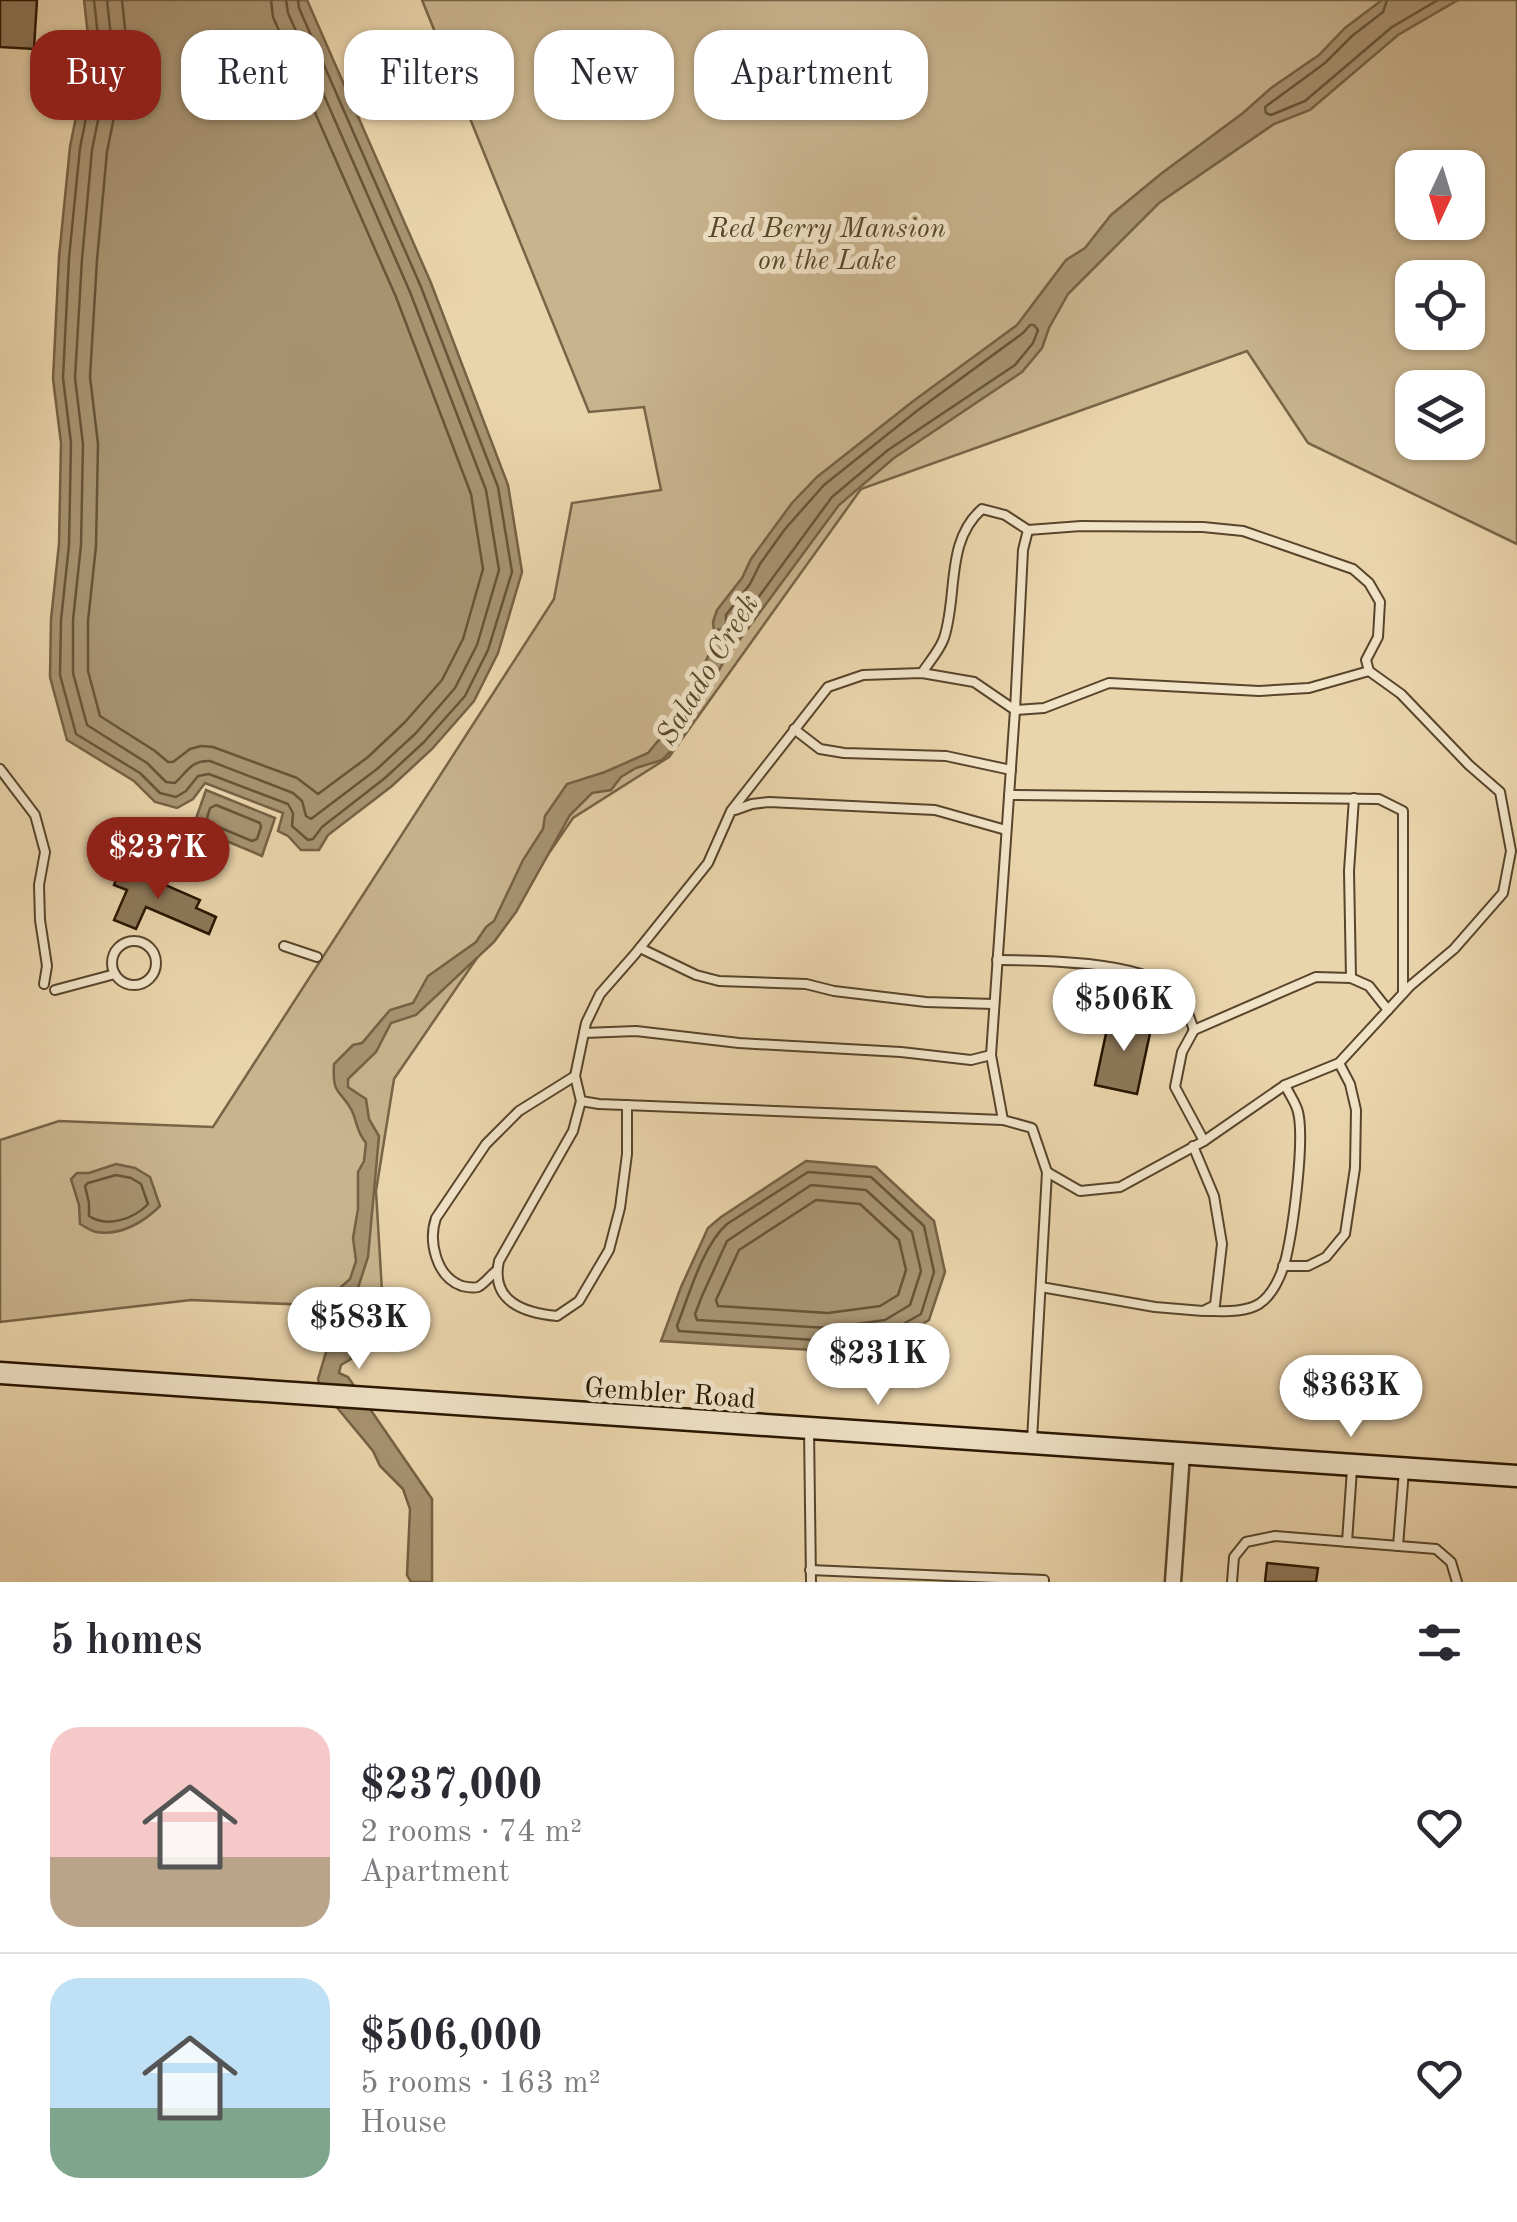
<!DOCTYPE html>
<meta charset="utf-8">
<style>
:root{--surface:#fff;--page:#f2f2f3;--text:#2b2b33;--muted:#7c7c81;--line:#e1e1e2;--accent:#8f2418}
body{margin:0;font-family:"Old Standard TT",serif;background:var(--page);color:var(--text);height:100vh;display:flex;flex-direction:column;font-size:38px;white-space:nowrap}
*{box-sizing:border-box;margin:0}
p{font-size:32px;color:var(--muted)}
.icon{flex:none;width:55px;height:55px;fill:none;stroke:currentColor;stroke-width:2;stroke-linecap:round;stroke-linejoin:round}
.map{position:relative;height:1582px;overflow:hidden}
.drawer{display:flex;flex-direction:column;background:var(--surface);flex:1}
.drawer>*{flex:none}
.top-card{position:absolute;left:30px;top:30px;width:1000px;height:90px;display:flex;gap:20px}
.needle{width:65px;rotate:184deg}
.buttons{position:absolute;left:1395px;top:150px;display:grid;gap:20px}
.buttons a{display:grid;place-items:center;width:90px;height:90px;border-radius:20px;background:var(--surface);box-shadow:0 2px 8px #0004;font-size:50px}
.price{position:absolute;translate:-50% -85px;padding:0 22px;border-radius:35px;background:#fff;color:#222;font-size:32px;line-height:65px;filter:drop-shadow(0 2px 5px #0008)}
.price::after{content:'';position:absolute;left:50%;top:60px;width:30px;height:22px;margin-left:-15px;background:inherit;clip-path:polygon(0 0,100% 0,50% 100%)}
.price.current{background:var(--accent);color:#fff}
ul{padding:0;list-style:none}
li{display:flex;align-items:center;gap:30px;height:250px;padding:0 50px}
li+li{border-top:2px solid var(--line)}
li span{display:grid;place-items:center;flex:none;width:280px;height:200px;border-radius:30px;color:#555}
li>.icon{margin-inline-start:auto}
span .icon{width:120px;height:120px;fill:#fffc;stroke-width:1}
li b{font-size:42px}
h2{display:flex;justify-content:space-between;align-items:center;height:120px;padding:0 50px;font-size:42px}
.chip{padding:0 35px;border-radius:30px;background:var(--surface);box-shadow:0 2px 8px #0004;font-size:35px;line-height:90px}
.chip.current{background:var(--accent);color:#fff}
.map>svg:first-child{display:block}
.green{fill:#c9b48e;stroke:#786447;stroke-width:2.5;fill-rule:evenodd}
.water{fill:#a89371;stroke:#756144;stroke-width:2.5}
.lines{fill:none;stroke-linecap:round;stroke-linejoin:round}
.shore{stroke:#685438;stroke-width:2.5}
.building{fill:#8d7859;stroke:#281500;stroke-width:2.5}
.lane-casing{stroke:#58452b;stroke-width:12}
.street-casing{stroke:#58452b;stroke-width:19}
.secondary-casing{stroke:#281500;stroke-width:25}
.lane{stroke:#f1e3c8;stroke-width:8}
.street{stroke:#f1e3c8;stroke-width:14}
.secondary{stroke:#f1e3c8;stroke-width:20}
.labels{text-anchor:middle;stroke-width:10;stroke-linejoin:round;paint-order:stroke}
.park-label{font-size:28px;font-style:italic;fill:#58452b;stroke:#f1e3c8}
.street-label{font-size:28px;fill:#281500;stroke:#f1e3c8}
.water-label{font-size:30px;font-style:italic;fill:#5b472d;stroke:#f1e3c8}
</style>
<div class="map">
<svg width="1517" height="1582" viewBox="0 0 1517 1582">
<rect width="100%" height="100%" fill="#ead4ab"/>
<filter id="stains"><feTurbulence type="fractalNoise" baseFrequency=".002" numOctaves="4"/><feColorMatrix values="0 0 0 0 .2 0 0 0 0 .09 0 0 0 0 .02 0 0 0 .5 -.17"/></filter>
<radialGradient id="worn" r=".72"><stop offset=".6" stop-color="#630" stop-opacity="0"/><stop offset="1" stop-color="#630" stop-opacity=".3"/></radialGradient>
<path class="green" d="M422 0H1517V544L1308 443 1247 351 861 489 669 757 573 818 394 1079 376 1191 383 1308 191 1300 0 1322V1140L59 1121 213 1127 554 599 572 503 661 490 644 407 589 412ZM1412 168H1468V222H1412ZM1412 278H1468V332H1412ZM1412 388H1468V442H1412Z"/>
<g class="water">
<polygon points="84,0 307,0 431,283 508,485 522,572 498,653 474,701 432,749 392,786 328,835 319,850 301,850 288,836 278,831 283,813 205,783 193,799 177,808 155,802 134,781 67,740 50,677 51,619 59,544 61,443 53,379 59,257 70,147 85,71 88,35"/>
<path d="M1382 0H1458L1398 35 1310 110 1274 124 1159 203 1068 294 1049 328 1042 348 1022 372 894 458 839 505 724 661 685 733 671 751 662 760 636 768 621 777 611 790 592 793 570 815 516 912 494 942 416 1015 391 1023 376 1052 348 1079V1087L366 1099 369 1119 379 1136 368 1257 355 1297 351 1359 341 1365 339 1373 348 1377 432 1499V1582H411L407 1575 410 1509 403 1489 380 1466 373 1451 320 1387 318 1379 329 1342 333 1294 350 1279 356 1261 353 1238 358 1209V1172L364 1161 366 1143C356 1131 358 1124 352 1111 341 1089 332 1097 334 1064L353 1045 362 1043 390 1010 413 1003 428 976 476 942 486 927 494 921 523 860 543 829 545 816 567 784 605 772 648 753 658 741 668 734 679 718 711 650 720 640 722 632 720 629 714 631 713 622 717 610 742 578 751 559 792 503 817 477 912 402 1017 325 1066 260 1085 248 1111 215 1162 173 1243 113 1271 88 1319 55 1345 28Z"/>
<polygon points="206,790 275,818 262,856 193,827"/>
<polygon points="806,1161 876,1167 934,1221 945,1272 929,1320 893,1342 829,1351 661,1341 681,1287 708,1228 721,1217"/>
<path d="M116 1164 135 1168 150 1177 160 1206C144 1222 121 1236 96 1232 90 1231 86 1227 80 1224L79 1205 71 1179 77 1173H89Z"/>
</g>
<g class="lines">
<g class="shore">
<polyline points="94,0 98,36 95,73 80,148 69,258 63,378 71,443 69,545 61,620 60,675 76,734 140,773 160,793 176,797 186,791 198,776 209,774 288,804 293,813 292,826 308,840 313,839 322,827 385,778 424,742 465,696 488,650 512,572 498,487 421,287 299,8 298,0"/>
<path d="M107 0 111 37 107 75 92 150 82 259 75 378 83 444 81 545 73 620V673L87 725 147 763 166 782 175 783C187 772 191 760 210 761L293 793 302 801 306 816 311 819 377 769 416 733 455 688 477 645 499 570 486 490 410 292 288 13 286 0"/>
<polyline points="122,0 126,38 122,77 107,152 97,260 90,377 98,444 96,546 88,621 88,671 100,716 155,751 168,762 173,762 190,749 201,746 213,747 297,778 318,794 368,757 405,722 442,680 463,639 483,569 471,494 396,297 273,17 271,0"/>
<polyline points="1387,0 1383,12 1352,36 1325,63 1265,107 1266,113 1271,115 1305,101 1392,27 1438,0"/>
<polygon points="1034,325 1038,330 1033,343 1015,365 888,450 832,497 738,625 734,627 726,620 726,615 750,584 760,564 785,529 824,485 918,410 1023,333 1030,325"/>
<polygon points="216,805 260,823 261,827 257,839 252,841 209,823 207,818 210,808"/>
<path d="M808 1172 871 1177 924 1226 934 1272 921 1314 889 1332 829 1341 679 1331 677 1326C689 1295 703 1245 727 1224Z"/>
<path d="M116 1175 131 1178 141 1184 148 1204C134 1219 107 1228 89 1216V1203L85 1186 88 1183Z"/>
<polygon points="811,1185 866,1190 912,1232 921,1271 910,1305 885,1320 828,1328 697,1320 695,1314 702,1296 727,1241"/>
<polygon points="816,1200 860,1204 899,1240 906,1270 898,1295 880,1306 828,1313 718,1306 716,1300 739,1250"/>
</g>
</g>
<g class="building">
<polygon points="0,0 37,0 34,49 0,47"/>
<polygon points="122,866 200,900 196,908 216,917 209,934 146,907 136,929 114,920 127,890 114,885"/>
<polygon points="1110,1015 1152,1024 1137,1094 1095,1085"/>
<polygon points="1267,1563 1318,1568 1316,1582 1265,1582"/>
</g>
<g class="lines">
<defs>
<g id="lane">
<polyline points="1028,530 1023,550 1015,710 1044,708 1109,683 1259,691 1309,688 1369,671 1401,694 1469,765 1500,792 1511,851 1503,893 1454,949 1410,986 1339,1063 1285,1085 1204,1141 1120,1187 1080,1191 1047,1172"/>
<path d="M922 673C929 662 940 650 944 638 958 596 945 541 982 509L1005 515 1028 530 1081 526 1203 527 1243 531 1353 569 1369 583 1380 602 1378 637 1366 660 1369 671"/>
<polyline points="794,729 820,749 844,753 946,756 1011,770"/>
<polyline points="0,769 35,815 45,852 39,885 40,920 47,966 44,984"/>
<polyline points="1009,795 1379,799 1403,811 1403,993"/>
<polyline points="735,810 752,804 769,802 935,810 1006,830"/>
<circle cx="134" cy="963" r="22"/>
<polyline points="284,946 317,957"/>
<polyline points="640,948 696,975 719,981 806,984 834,991 926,1002 994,1004"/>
<path d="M997 960C1042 960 1137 961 1172 989 1184 999 1189 1016 1194 1030"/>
<polyline points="1351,978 1349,871 1354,798"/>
<polyline points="55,990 115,974"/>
<polyline points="584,1033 636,1031 739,1043 901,1052 971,1060 991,1055"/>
<path d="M581 1101 573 1131 499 1261C490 1302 525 1313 557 1316L579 1301 609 1250 620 1208 627 1154V1105"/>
<polyline points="1003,1120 599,1104 581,1101 575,1076 586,1023 600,994 635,954 708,863 731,811 828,687 863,675 922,673 974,682 1015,710 991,1055 1003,1120 1032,1128 1047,1172 1032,1440"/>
<polyline points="1204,1141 1175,1087 1182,1052 1194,1030 1316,977 1351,978 1369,986 1388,1010"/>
<polyline points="1283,1266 1308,1266 1326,1257 1345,1234 1355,1168 1356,1110 1350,1084 1339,1063"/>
<path d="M496 1271C491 1275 484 1284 478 1287 474 1288 466 1287 462 1286 436 1277 428 1241 436 1218L486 1144 519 1111 575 1076"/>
<polyline points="1041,1287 1155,1307 1203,1311 1215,1305 1222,1244 1214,1196 1193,1146"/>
<path d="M1206 1311C1223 1311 1244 1313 1259 1304 1273 1295 1282 1274 1286 1258 1293 1228 1305 1141 1298 1112 1296 1103 1289 1094 1285 1085"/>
<polyline points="809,1428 811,1582"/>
<polyline points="1347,1542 1352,1469"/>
<polyline points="1398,1546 1404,1470"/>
<polyline points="810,1570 1044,1580 1044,1582"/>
<polyline points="1232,1582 1234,1557 1246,1542 1275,1536 1436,1549 1451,1562 1457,1582"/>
</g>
<polyline id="street" points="1173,1582 1182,1453"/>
<polyline id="secondary" points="0,1373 1517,1476"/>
</defs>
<use href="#lane" class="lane-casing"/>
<use href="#street" class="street-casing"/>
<use href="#secondary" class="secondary-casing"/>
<use href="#lane" class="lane"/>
<use href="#street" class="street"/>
<use href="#secondary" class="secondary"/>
</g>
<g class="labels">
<g class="park-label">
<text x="827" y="237">Red Berry Mansion<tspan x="827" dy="32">on the Lake</tspan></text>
</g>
<g class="street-label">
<text transform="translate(670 1392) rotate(4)" y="10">Gembler Road</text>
</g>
<g class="water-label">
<text transform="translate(707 669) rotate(-59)" y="10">Salado Creek</text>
</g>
</g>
<rect width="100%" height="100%" filter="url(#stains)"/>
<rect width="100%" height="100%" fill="url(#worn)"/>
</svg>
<div class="buttons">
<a><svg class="needle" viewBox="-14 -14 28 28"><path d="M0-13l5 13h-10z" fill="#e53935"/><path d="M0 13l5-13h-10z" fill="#7c7c81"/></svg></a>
<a><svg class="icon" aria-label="locate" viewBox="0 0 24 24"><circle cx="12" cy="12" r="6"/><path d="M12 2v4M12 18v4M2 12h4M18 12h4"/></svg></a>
<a><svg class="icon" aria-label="layers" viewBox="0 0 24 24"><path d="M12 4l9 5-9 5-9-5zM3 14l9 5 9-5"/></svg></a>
</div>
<b class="price current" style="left:158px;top:902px">$237K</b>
<b class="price" style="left:1124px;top:1054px">$506K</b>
<b class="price" style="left:359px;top:1372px">$583K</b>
<b class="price" style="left:878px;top:1408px">$231K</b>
<b class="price" style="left:1351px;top:1440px">$363K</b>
<div class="top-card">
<a class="chip current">Buy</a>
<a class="chip">Rent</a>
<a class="chip">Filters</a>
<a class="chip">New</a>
<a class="chip">Apartment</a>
</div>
</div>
<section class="drawer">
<h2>5 homes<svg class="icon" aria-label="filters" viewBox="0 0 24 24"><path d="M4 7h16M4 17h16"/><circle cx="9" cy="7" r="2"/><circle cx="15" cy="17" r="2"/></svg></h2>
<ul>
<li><span style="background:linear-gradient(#f6c9c9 65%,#b9a48a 0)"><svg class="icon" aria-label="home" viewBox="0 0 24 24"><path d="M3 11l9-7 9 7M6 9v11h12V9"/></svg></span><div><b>$237,000</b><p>2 rooms · 74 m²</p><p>Apartment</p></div><svg class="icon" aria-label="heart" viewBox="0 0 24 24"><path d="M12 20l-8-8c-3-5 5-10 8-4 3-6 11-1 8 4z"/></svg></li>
<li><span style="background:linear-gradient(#bfe0f5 65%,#7fa58c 0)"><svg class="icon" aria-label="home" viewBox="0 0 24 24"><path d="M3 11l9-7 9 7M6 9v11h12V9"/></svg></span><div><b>$506,000</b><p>5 rooms · 163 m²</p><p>House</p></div><svg class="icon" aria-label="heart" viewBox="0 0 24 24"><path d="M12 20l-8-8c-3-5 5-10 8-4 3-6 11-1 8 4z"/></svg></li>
</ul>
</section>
